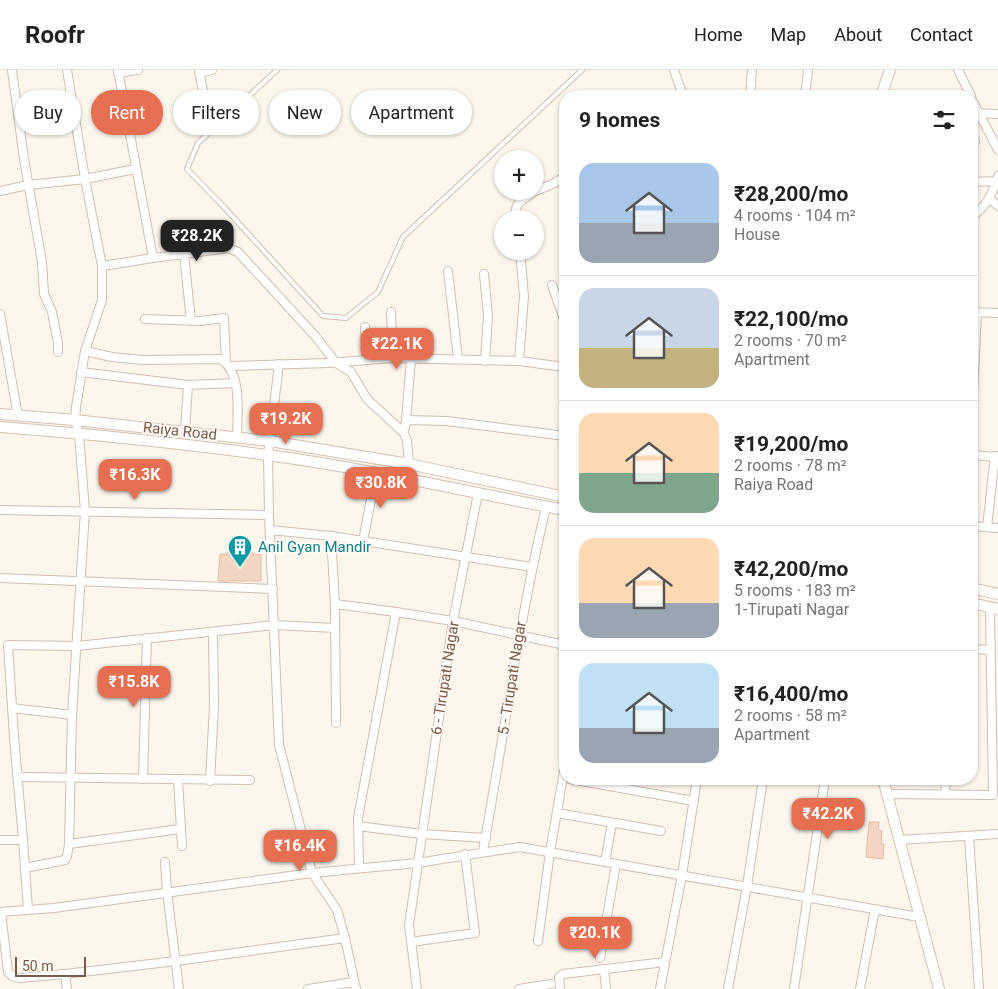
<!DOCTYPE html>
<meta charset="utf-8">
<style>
:root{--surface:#fff;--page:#f6f6f6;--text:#222;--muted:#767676;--line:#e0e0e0;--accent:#e76f51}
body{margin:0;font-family:Roboto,sans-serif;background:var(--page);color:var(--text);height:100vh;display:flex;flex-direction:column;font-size:19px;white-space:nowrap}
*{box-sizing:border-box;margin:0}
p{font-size:16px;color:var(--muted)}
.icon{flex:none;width:28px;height:28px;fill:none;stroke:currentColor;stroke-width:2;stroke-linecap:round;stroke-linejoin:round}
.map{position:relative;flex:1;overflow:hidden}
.drawer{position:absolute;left:559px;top:20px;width:419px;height:695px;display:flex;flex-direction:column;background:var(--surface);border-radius:20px;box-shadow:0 1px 4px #0004}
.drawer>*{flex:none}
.banner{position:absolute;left:15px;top:20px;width:469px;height:45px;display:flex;gap:10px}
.buttons{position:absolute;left:494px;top:80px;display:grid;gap:10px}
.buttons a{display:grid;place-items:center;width:50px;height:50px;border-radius:50%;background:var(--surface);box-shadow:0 1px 4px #0004;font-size:25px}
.scale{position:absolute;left:15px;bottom:12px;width:71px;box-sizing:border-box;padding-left:5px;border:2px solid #7a5c4d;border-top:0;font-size:14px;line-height:18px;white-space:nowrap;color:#7a5c4d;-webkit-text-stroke:4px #fffaf3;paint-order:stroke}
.price{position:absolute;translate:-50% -42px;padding:0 11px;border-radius:10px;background:var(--accent);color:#fff;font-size:16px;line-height:32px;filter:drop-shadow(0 1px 2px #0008)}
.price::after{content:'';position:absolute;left:50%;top:30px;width:15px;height:11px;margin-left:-8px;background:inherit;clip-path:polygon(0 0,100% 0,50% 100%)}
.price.on{background:#222;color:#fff}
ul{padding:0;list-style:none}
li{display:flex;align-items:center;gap:15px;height:125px;padding:0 20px}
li+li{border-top:1px solid var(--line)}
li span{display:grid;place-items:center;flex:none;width:140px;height:100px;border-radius:15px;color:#555}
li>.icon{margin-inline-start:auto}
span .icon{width:60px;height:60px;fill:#fffc;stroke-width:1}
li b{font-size:21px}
h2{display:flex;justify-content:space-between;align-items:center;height:60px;padding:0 20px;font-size:21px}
.pill{padding:0 18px;border-radius:22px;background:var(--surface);box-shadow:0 1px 4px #0004;font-size:18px;line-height:45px}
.pill.on{background:var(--accent);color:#fff}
header{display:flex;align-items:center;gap:30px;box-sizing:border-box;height:70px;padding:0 25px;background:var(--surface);border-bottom:1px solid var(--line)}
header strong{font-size:24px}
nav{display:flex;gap:28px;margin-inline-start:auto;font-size:18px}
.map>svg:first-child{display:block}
.building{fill:#f3d5c3;stroke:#e6bba3}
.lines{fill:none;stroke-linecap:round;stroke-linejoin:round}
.lane-casing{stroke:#d1beb0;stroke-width:6}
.street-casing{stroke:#d1beb0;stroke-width:10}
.secondary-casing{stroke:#d6c0b0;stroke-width:12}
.lane{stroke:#fff;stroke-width:4}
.street{stroke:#fff;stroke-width:8}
.secondary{stroke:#fff;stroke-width:10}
.labels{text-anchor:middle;stroke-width:4;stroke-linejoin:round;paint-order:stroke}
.street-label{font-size:15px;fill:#7a5c4d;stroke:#fffaf3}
.culture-label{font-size:15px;fill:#0d838f;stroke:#fffaf3;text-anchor:start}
</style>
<header>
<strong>Roofr</strong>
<nav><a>Home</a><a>Map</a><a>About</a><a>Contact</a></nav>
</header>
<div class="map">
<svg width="998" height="919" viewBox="0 0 998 919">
<rect width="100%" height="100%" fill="#fdf6ec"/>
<g class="building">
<polygon points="220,484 261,484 261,511 218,511"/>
<polygon points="869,752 879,752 878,760 882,761 881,774 884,774 883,789 866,787"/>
</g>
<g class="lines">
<defs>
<polyline id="lane" points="277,0 198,73 187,99 223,136 323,246 346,248 378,222 403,167 582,0"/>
<g id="street">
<polyline points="12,0 24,89 42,192 44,224 52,242 58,273 58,282"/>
<polyline points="67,0 85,109 135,99"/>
<polyline points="199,0 206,37"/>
<polyline points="674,0 683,26"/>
<polyline points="958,0 971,26"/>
<polyline points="118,3 138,0"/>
<polyline points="199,3 212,0"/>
<polyline points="750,26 752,0"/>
<polyline points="805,26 808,0"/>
<polyline points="971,28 998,80"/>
<polyline points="971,43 998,44"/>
<polyline points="971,71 975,71"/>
<polyline points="971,112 998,111"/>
<polyline points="0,121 28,115 85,109 102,196 102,230 85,281 76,337 75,350 79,364 85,441 72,645 69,774 67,786 65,790 25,798"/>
<polyline points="535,121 553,114 565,106"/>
<polyline points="990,129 998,136"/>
<path d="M971 148C987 135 992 126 998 106"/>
<path d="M516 149C513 132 522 131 535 121"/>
<polyline points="184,184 228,178 238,182 316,267 336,293 351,302 367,329 404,363 407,371 409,394"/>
<polyline points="153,188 184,184 191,251"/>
<polyline points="102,196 153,188 118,0"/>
<polyline points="448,201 458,289"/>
<polyline points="484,204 488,246 485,291"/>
<polyline points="552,215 565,252"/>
<polyline points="391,242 393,288"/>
<polyline points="971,242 998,243"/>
<polyline points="0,244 18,346"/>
<polyline points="145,249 200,251 224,248 226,293"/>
<polyline points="365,257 367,290"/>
<path d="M85 281 112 287 143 290 221 289C243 304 237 343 237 367"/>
<polyline points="519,291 524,226 520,181"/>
<polyline points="279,294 268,385 269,445 279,675 312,803 337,840 345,868 356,919"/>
<polyline points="230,296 328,293 393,288 519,291 565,297"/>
<polyline points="81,302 188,315 235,313"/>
<polyline points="406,350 411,289"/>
<polyline points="185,362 188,315"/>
<polyline points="404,363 406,350 446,351 565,366"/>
<polyline points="971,364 977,243"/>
<polyline points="971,385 998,387"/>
<polyline points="0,440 269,445"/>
<polyline points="971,456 998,458"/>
<polyline points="987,457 995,386"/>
<polyline points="270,460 331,466 532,497"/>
<polyline points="331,466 335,534 396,542"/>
<polyline points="363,471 376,403"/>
<polyline points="0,508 273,519"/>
<polyline points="335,534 336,653"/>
<polyline points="971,579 990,580"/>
<polyline points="12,638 72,645"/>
<polyline points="18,707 250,710"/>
<polyline points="143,709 147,568"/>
<polyline points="570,709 694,731"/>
<polyline points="178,710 182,776"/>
<polyline points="210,711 214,636 213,562"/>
<polyline points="886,724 993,725 990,537"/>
<polyline points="945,724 946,709"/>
<polyline points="557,743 661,761"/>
<polyline points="358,756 421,764 486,768"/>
<polyline points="969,766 979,919"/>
<polyline points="0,770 23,770 14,667 8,575 77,576 274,555 335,558"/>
<polyline points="23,770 28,839"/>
<polyline points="898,770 998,764"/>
<polyline points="69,774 180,759"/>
<path d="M483 781C504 666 519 550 546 437"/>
<polyline points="165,792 167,822 179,919"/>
<polyline points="605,792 612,753"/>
<polyline points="359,798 358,748 396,542 453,551 565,575"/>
<polyline points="0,842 54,838 312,803 417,793 520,777 919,847"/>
<polyline points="1,842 8,902 12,906 20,908 65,904 176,891 345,868"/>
<polyline points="538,871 550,782 565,695"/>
<polyline points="411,872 475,863 465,784"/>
<polyline points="600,888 616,794"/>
<polyline points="604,899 606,919"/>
<polyline points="65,904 67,919"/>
<polyline points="308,919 354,912"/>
<polyline points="417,919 409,855 453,551 478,423"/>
<polyline points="519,919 551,914"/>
<polyline points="560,919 559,907 563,904 665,892"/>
<polyline points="660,919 682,805 697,709"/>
<polyline points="728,919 747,816 763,709"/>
<polyline points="794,919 825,709"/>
<polyline points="860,919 875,839"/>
</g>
<g id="secondary">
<polyline points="881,26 890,0"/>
<polyline points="0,344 75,350 270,371 409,394 565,427"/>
<path d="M0 357C89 364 179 373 267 385 367 398 466 422 565 440"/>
<polyline points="971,518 998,524"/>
<polyline points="971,533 998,539"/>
<polyline points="883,709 939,919"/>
</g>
</defs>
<use href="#lane" class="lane-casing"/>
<use href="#street" class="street-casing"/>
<use href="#secondary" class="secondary-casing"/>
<use href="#lane" class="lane"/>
<use href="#street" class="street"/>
<use href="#secondary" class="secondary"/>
</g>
<defs>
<symbol id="building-pin" viewBox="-11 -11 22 30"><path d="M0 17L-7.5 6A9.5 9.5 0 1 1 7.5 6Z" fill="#0f9aa8" stroke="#fffaf3"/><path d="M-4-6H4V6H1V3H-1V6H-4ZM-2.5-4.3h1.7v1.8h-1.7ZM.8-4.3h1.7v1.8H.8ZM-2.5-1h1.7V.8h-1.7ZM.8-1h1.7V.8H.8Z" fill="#fff"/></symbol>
</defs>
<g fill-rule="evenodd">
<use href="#building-pin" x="226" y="463" width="28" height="38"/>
</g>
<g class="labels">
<g class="street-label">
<text transform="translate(180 361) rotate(6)" y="5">Raiya Road</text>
<text transform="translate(445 608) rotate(-81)" y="5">6 - Tirupati Nagar</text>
<text transform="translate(512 608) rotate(-81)" y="5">5 - Tirupati Nagar</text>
</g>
<g class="culture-label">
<text x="258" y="482">Anil Gyan Mandir</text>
</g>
</g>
</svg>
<div class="buttons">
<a>+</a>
<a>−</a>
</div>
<div class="scale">50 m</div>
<b class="price on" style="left:197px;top:192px">₹28.2K</b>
<b class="price" style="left:397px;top:300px">₹22.1K</b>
<b class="price" style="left:286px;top:375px">₹19.2K</b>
<b class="price" style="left:135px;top:431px">₹16.3K</b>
<b class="price" style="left:381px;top:439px">₹30.8K</b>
<b class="price" style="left:134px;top:638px">₹15.8K</b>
<b class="price" style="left:828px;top:770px">₹42.2K</b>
<b class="price" style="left:300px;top:802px">₹16.4K</b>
<b class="price" style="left:595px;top:889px">₹20.1K</b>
<div class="banner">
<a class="pill">Buy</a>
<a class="pill on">Rent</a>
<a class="pill">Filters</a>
<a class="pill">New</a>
<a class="pill">Apartment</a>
</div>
<section class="drawer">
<h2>9 homes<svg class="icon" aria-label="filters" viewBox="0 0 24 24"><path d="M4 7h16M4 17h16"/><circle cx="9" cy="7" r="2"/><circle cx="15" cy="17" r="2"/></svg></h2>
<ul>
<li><span style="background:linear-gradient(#a9c7e8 60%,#9aa5b1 0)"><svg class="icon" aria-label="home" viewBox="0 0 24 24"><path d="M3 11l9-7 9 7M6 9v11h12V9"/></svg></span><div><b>₹28,200/mo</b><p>4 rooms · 104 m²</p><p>House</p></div></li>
<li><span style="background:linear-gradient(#c9d6e8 60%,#c2b280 0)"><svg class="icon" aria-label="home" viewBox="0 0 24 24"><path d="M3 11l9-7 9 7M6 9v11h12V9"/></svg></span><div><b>₹22,100/mo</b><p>2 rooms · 70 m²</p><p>Apartment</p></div></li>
<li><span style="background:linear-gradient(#ffd9b3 60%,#7fa58c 0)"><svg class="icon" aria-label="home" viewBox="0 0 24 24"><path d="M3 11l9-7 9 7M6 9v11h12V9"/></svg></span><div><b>₹19,200/mo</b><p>2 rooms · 78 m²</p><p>Raiya Road</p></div></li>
<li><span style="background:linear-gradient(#ffd9b3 65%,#9aa5b1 0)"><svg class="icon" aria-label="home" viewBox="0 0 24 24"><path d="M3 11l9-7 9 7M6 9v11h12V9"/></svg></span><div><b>₹42,200/mo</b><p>5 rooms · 183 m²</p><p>1-Tirupati Nagar</p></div></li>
<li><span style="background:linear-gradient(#bfe0f5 65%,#9aa5b1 0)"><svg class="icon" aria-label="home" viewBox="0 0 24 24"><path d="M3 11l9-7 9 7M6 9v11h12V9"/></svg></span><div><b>₹16,400/mo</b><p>2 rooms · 58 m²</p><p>Apartment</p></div></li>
</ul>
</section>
</div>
